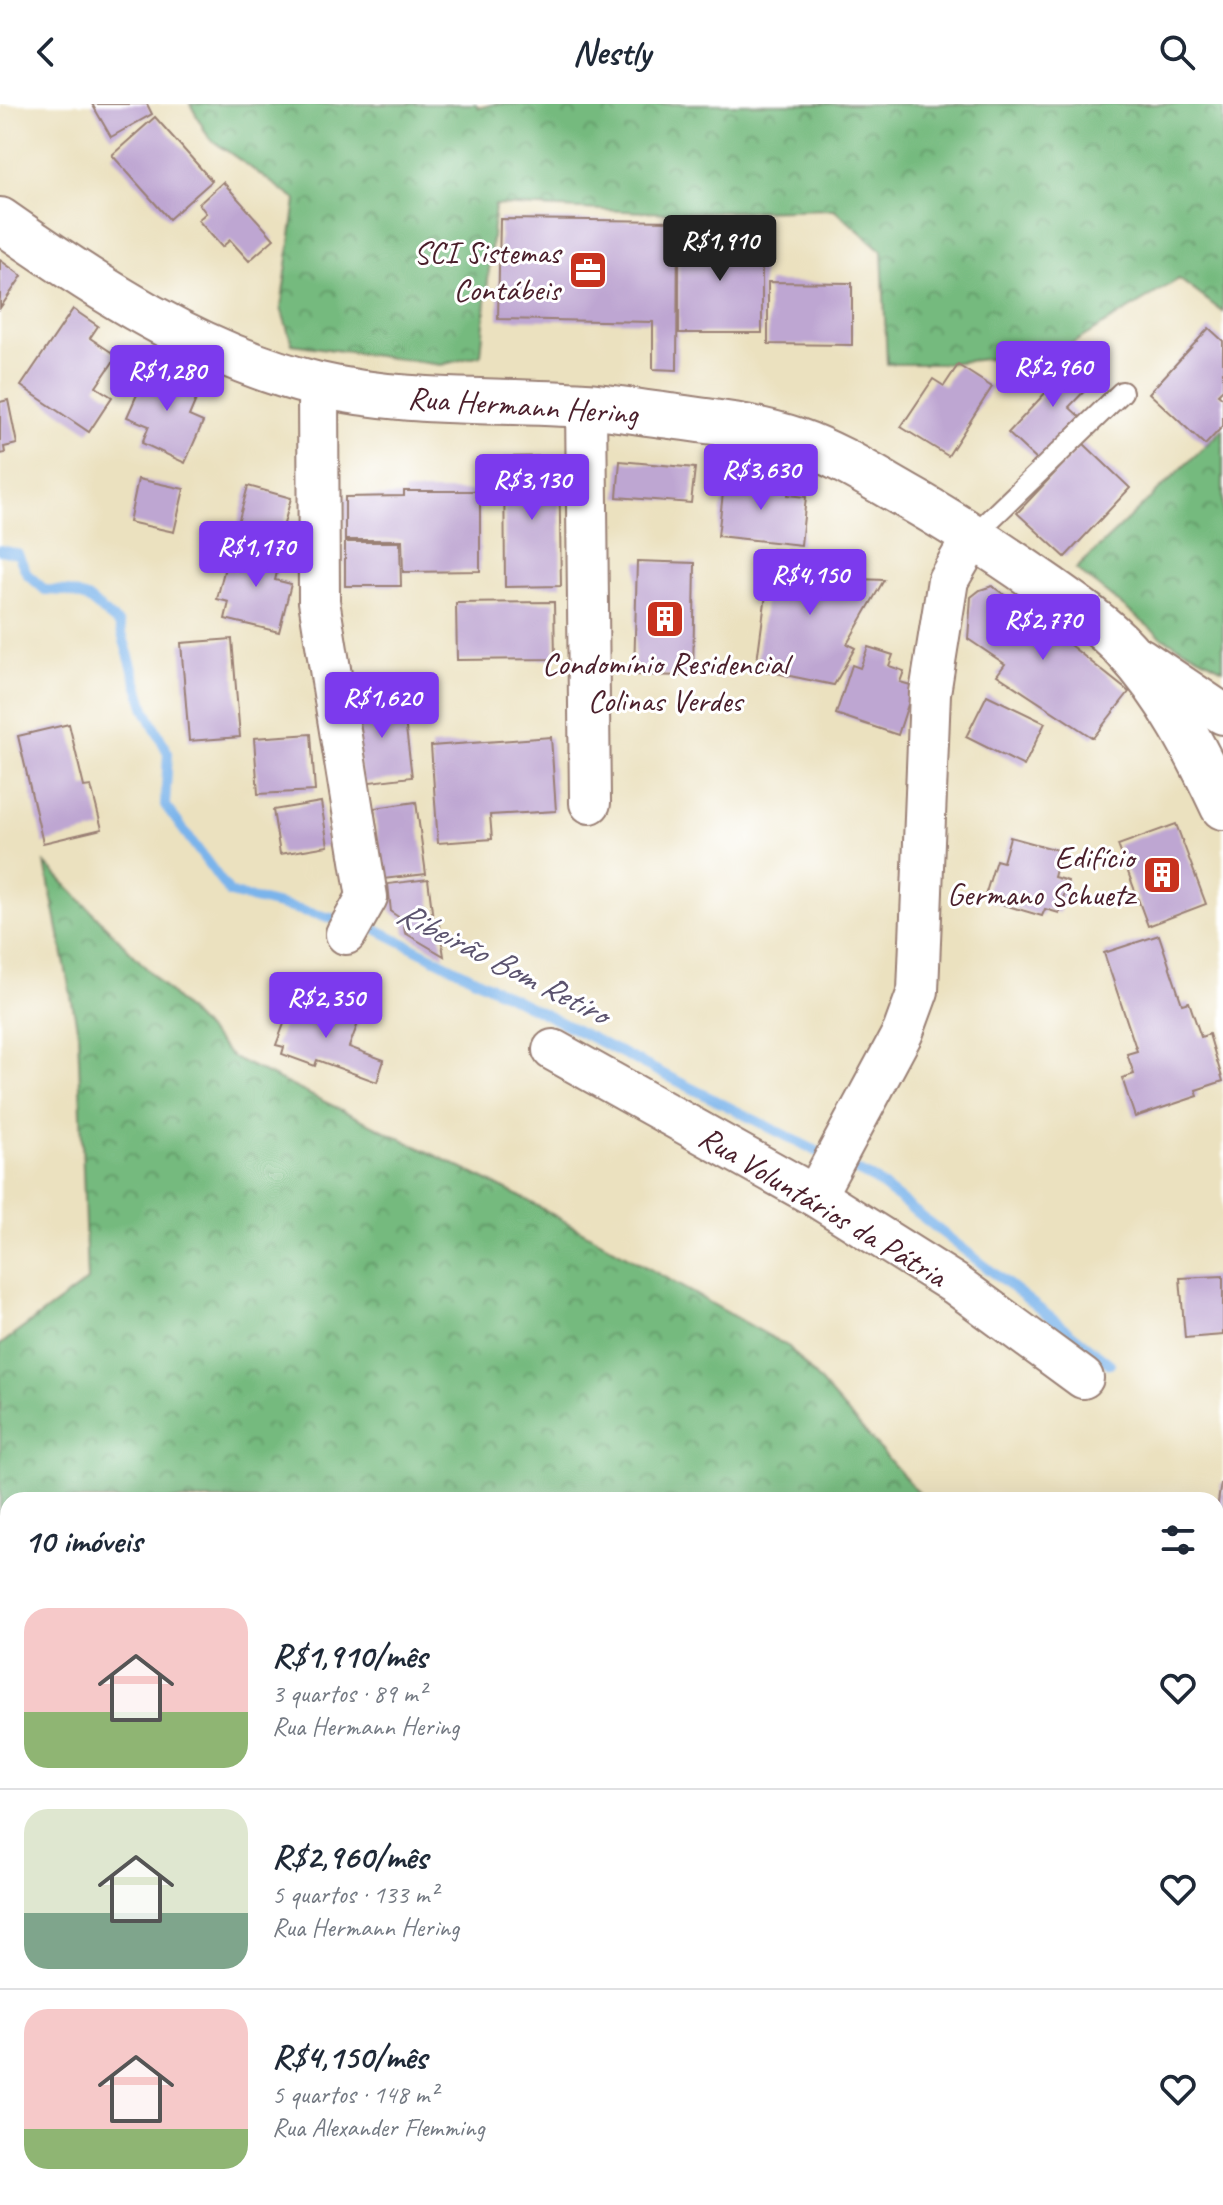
<!DOCTYPE html>
<html lang="pt">
<meta charset="utf-8">
<style>
:root{--surface:#fff;--page:#f6f6f7;--text:#1f2937;--muted:#747a83;--line:#e0e1e3;--accent:#7c3aed}
body{margin:0;font-family:Caveat,sans-serif;background:var(--page);color:var(--text);height:100vh;display:flex;flex-direction:column;font-size:30px;white-space:nowrap}
*{box-sizing:border-box;margin:0}
p{font-size:26px;color:var(--muted)}
.icon{flex:none;width:44px;height:44px;fill:none;stroke:currentColor;stroke-width:2;stroke-linecap:round;stroke-linejoin:round}
.map{position:relative;flex:1;overflow:hidden}
.sheet{position:absolute;left:0px;top:1388px;width:1224px;height:714px;display:flex;flex-direction:column;background:var(--surface);border-radius:24px 24px 0 0;box-shadow:0 8px 32px #0002}
.sheet>*{flex:none}
.price{position:absolute;translate:-50% -68px;padding:0 18px;border-radius:8px;background:var(--accent);color:#fff;font-size:26px;line-height:52px;filter:drop-shadow(0 2px 4px #0008)}
.price::after{content:'';position:absolute;left:50%;top:48px;width:24px;height:18px;margin-left:-12px;background:inherit;clip-path:polygon(0 0,100% 0,50% 100%)}
.price.on{background:#222;color:#fff}
ul{padding:0;list-style:none}
li{display:flex;align-items:center;gap:24px;height:200px;padding:0 24px}
li+li{border-top:2px solid var(--line)}
li span{display:grid;place-items:center;flex:none;width:224px;height:160px;border-radius:24px;color:#555}
li>.icon{margin-inline-start:auto}
span .icon{width:96px;height:96px;fill:#fffc;stroke-width:1}
li b{font-size:34px}
h2{display:flex;justify-content:space-between;align-items:center;height:96px;padding:0 24px;font-size:34px}
header{display:flex;justify-content:space-between;align-items:center;height:104px;padding:0 24px;background:var(--surface);font-size:36px;font-weight:600}
.map>svg:first-child{display:block}
.forest{fill:url(#forest-crowns);stroke:#606c54;stroke-width:2}
.lines{fill:none;stroke-linecap:round;stroke-linejoin:round}
.stream{stroke:#7ab4eb;stroke-width:10}
.building{fill:#bea6d2}
.service-casing{stroke:#9a8075;stroke-width:24}
.minor-casing{stroke:#9a8075;stroke-width:44}
.tertiary-casing{stroke:#9a8075;stroke-width:48}
.service{stroke:#fff;stroke-width:20}
.minor{stroke:#fff;stroke-width:40}
.tertiary{stroke:#fff;stroke-width:44}
.labels{text-anchor:middle;stroke-width:6;stroke-linejoin:round;paint-order:stroke}
.poi-label{font-size:32px;fill:#4a1f2b;stroke:#fff;text-anchor:end}
.street-label{font-size:32px;fill:#4a1f2b;stroke:#fff}
.water-label{font-size:34px;font-style:italic;fill:#5b536e;stroke:#fff}
</style>
<header><svg class="icon" aria-label="back" viewBox="0 0 24 24"><path d="M15 5l-7 7 7 7"/></svg>Nestly<svg class="icon" aria-label="search" viewBox="0 0 24 24"><circle cx="10" cy="10" r="6"/><path d="M15 15l6 6"/></svg></header>
<div class="map">
<svg width="1223" height="2101" viewBox="0 0 1223 2101">
<defs>
<pattern id="forest-crowns" width="20" height="18" patternUnits="userSpaceOnUse" patternTransform="scale(2)"><rect width="20" height="18" fill="#75ba7e"/><path d="M2 6a3 3 0 1 1 6 0M12 15a3 3 0 1 1 6 0" fill="none" stroke="#629767"/></pattern>
</defs>
<rect width="100%" height="100%" fill="#fff"/>
<filter id="ink" filterUnits="userSpaceOnUse"><feTurbulence type="fractalNoise" baseFrequency=".0125" numOctaves="2"/><feDisplacementMap in="SourceGraphic" scale="16" xChannelSelector="R" yChannelSelector="G"/><feConvolveMatrix kernelMatrix="1 2 1 2 8 2 1 2 1" color-interpolation-filters="sRGB"/></filter>
<filter id="wash" filterUnits="userSpaceOnUse"><feTurbulence type="fractalNoise" baseFrequency=".006" numOctaves="4" result="noise"/><feDisplacementMap in="SourceGraphic" scale="32" xChannelSelector="R" yChannelSelector="G"/><feGaussianBlur stdDeviation="1.8" result="paint"/><feColorMatrix in="noise" values="0 0 0 0 0 0 0 0 0 0 0 0 0 0 0 0 0 1.4 0 .05"/><feComposite in="paint" operator="in"/></filter>
<g filter="url(#wash)">
<rect width="100%" height="100%" fill="#ebe1bf"/>
<g class="forest">
<polygon points="190,0 476,0 479,4 494,0 1223,0 1223,208 1179,175 1060,247 939,260 887,260 882,147 834,105 667,109 495,101 481,251 441,261 292,240 281,204 296,96 209,34"/>
<polygon points="1223,325 1223,565 1163,534 1076,465"/>
<polygon points="45,759 232,953 523,1094 789,1243 925,1396 8,1396 8,2094 1216,2094 1216,1750 1223,1753 1223,2101 0,2101 0,1241 87,1177 78,928"/>
</g>
<g class="lines">
<g class="stream">
<polyline points="0,446 18,450 27,470 45,486 66,487 87,494 119,520 145,605 168,649 165,701 230,789 344,817"/>
<polyline points="359,820 370,822 828,1053"/>
<polyline points="843,1060 875,1076 1110,1260"/>
</g>
</g>
<g id="blocks">
<g class="building">
<polygon points="92,0 147,0 152,10 111,33"/>
<polygon points="155,13 212,77 169,115 112,51"/>
<polygon points="223,78 274,135 249,157 230,136 222,143 198,116 206,109 199,100"/>
<polygon points="500,115 678,117 677,266 653,265 653,218 498,215"/>
<polygon points="679,129 762,130 762,229 679,229"/>
<polygon points="0,156 22,172 0,204"/>
<polygon points="768,178 852,179 852,241 768,240"/>
<polygon points="73,205 98,222 90,234 117,252 96,283 112,293 89,328 21,282"/>
<polygon points="1209,224 1223,237 1223,285 1218,290 1223,294 1223,322 1205,341 1149,289"/>
<polygon points="1070,250 1096,275 1069,303 1080,313 1038,357 1008,329 1049,285 1042,280"/>
<polygon points="150,261 201,284 189,312 203,318 185,359 142,339 149,322 127,313"/>
<polygon points="958,261 992,283 948,352 901,323 933,275 944,282"/>
<polygon points="8,296 17,340 4,343 5,349 0,350 0,298"/>
<polygon points="1083,339 1130,384 1065,453 1017,409"/>
<polygon points="559,352 561,482 505,483 504,353"/>
<polygon points="620,357 695,364 691,399 617,393"/>
<polygon points="725,372 789,380 788,391 806,393 801,441 718,432"/>
<polygon points="138,375 184,385 174,428 129,418"/>
<polygon points="248,382 291,394 278,442 235,430"/>
<polygon points="404,387 480,387 480,467 403,468 402,436 345,436 345,393 404,392"/>
<polygon points="245,437 283,446 275,476 291,480 279,528 225,515 229,498 217,495 225,463 238,466"/>
<polygon points="345,438 400,438 401,482 345,482"/>
<polygon points="772,445 832,450 829,474 884,476 847,540 855,544 834,581 756,565"/>
<polygon points="637,457 695,459 693,572 634,571"/>
<polygon points="992,482 1031,510 1129,588 1093,634 997,571 1005,560 968,535 971,493 980,486"/>
<polygon points="554,498 555,555 457,556 456,499"/>
<polygon points="232,535 240,633 189,637 181,539"/>
<polygon points="868,543 893,551 889,562 904,567 900,578 914,582 898,631 836,610 852,561 860,564"/>
<polygon points="987,591 1045,619 1024,662 966,633"/>
<polygon points="402,592 412,673 362,679 352,598"/>
<polygon points="69,620 84,683 91,682 102,725 43,739 18,632"/>
<polygon points="311,630 315,687 258,690 254,634"/>
<polygon points="551,633 556,707 490,711 492,735 438,739 431,642"/>
<polygon points="321,698 328,742 280,750 273,706"/>
<polygon points="416,698 426,770 383,775 374,704"/>
<polygon points="1176,720 1206,800 1148,822 1118,741"/>
<polygon points="1010,733 1061,747 1054,773 1068,777 1059,809 1045,805 1042,812 984,795 996,756 1003,758"/>
<polygon points="428,775 433,815 438,814 444,852 405,829 403,816 391,808 388,780"/>
<polygon points="1159,831 1182,900 1189,898 1201,933 1209,930 1223,977 1196,986 1198,992 1135,1013 1122,974 1134,970 1127,950 1137,947 1104,849"/>
<polygon points="293,896 315,905 318,899 360,914 349,943 384,956 377,978 317,956 315,962 282,950 284,943 276,941"/>
<polygon points="1223,1172 1223,1231 1185,1234 1180,1174"/>
<polygon points="1221,1379 1223,1379 1223,1643 1216,1642 1216,1411"/>
</g>
</g>
</g>
<g filter="url(#ink)">
<use href="#blocks" fill-opacity="0" stroke="#9a8075" stroke-width="2"/>
<g class="lines">
<defs>
<polyline id="service" points="974,431 1122,288"/>
<g id="minor">
<polyline points="318,281 319,497 367,793 346,830"/>
<polyline points="586,301 590,699"/>
<polyline points="1140,554 1223,610"/>
<polyline points="553,946 815,1092 955,1180 1083,1274"/>
<polyline points="815,1092 903,928 918,887 930,589 948,476 974,431"/>
</g>
<path id="tertiary" d="M0 116C97 184 199 251 315 280 404 301 495 295 585 301 613 303 642 309 670 312 712 318 755 322 796 336 834 349 869 371 904 391 954 419 1001 450 1048 483 1075 502 1104 522 1126 546 1168 591 1197 648 1223 703"/>
</defs>
<use href="#service" class="service-casing"/>
<use href="#minor" class="minor-casing"/>
<use href="#tertiary" class="tertiary-casing"/>
<use href="#service" class="service"/>
<use href="#minor" class="minor"/>
<use href="#tertiary" class="tertiary"/>
</g>
</g>
<defs>
<symbol id="office-square" viewBox="-11 -11 22 22"><rect x="-9" y="-9" width="18" height="18" rx="4" fill="#c8321e" stroke="#fff"/><path d="M-6-3h4V-5.5h4V-3h4V5H-6ZM-1-4.5V-3h2v-1.5ZM-6 0V1H6V0Z" fill="#fff"/></symbol>
<symbol id="building-square" viewBox="-11 -11 22 22"><rect x="-9" y="-9" width="18" height="18" rx="4" fill="#c8321e" stroke="#fff"/><path d="M-4-6H4V6H1V3H-1V6H-4ZM-2.5-4.3h1.7v1.8h-1.7ZM.8-4.3h1.7v1.8H.8ZM-2.5-1h1.7V.8h-1.7ZM.8-1h1.7V.8H.8Z" fill="#fff"/></symbol>
</defs>
<g fill-rule="evenodd">
<use href="#office-square" x="566" y="144" width="44" height="44"/>
<use href="#building-square" x="643" y="493" width="44" height="44"/>
<use href="#building-square" x="1140" y="749" width="44" height="44"/>
</g>
<g class="labels">
<g class="poi-label">
<text x="560" y="159">SCI Sistemas<tspan x="560" dy="37">Contábeis</tspan></text>
<text x="665" y="570" text-anchor="middle">Condomínio Residencial<tspan x="665" dy="37">Colinas Verdes</tspan></text>
<text x="1134" y="764">Edifício<tspan x="1134" dy="37">Germano Schuetz</tspan></text>
</g>
<g class="street-label">
<text transform="translate(523 301) rotate(4)" y="11">Rua Hermann Hering</text>
<text transform="translate(823 1102) rotate(31)" y="11">Rua Voluntários da Pátria</text>
</g>
<g class="water-label">
<text transform="translate(503 858) rotate(27)" y="12">Ribeirão Bom Retiro</text>
</g>
</g>
</svg>
<b class="price on" style="left:720px;top:179px">R$1,910</b>
<b class="price" style="left:1053px;top:305px">R$2,960</b>
<b class="price" style="left:167px;top:309px">R$1,280</b>
<b class="price" style="left:761px;top:408px">R$3,630</b>
<b class="price" style="left:532px;top:418px">R$3,130</b>
<b class="price" style="left:256px;top:485px">R$1,170</b>
<b class="price" style="left:810px;top:513px">R$4,150</b>
<b class="price" style="left:1043px;top:558px">R$2,770</b>
<b class="price" style="left:382px;top:636px">R$1,620</b>
<b class="price" style="left:326px;top:936px">R$2,350</b>
<section class="sheet">
<h2>10 imóveis<svg class="icon" aria-label="filters" viewBox="0 0 24 24"><path d="M4 7h16M4 17h16"/><circle cx="9" cy="7" r="2"/><circle cx="15" cy="17" r="2"/></svg></h2>
<ul>
<li><span style="background:linear-gradient(#f6c9c9 65%,#8fb573 0)"><svg class="icon" aria-label="home" viewBox="0 0 24 24"><path d="M3 11l9-7 9 7M6 9v11h12V9"/></svg></span><div><b>R$1,910/mês</b><p>3 quartos · 89 m²</p><p>Rua Hermann Hering</p></div><svg class="icon" aria-label="heart" viewBox="0 0 24 24"><path d="M12 20l-8-8c-3-5 5-10 8-4 3-6 11-1 8 4z"/></svg></li>
<li><span style="background:linear-gradient(#dfe7d0 65%,#7fa58c 0)"><svg class="icon" aria-label="home" viewBox="0 0 24 24"><path d="M3 11l9-7 9 7M6 9v11h12V9"/></svg></span><div><b>R$2,960/mês</b><p>5 quartos · 133 m²</p><p>Rua Hermann Hering</p></div><svg class="icon" aria-label="heart" viewBox="0 0 24 24"><path d="M12 20l-8-8c-3-5 5-10 8-4 3-6 11-1 8 4z"/></svg></li>
<li><span style="background:linear-gradient(#f6c9c9 75%,#8fb573 0)"><svg class="icon" aria-label="home" viewBox="0 0 24 24"><path d="M3 11l9-7 9 7M6 9v11h12V9"/></svg></span><div><b>R$4,150/mês</b><p>5 quartos · 148 m²</p><p>Rua Alexander Flemming</p></div><svg class="icon" aria-label="heart" viewBox="0 0 24 24"><path d="M12 20l-8-8c-3-5 5-10 8-4 3-6 11-1 8 4z"/></svg></li>
</ul>
</section>
</div>
